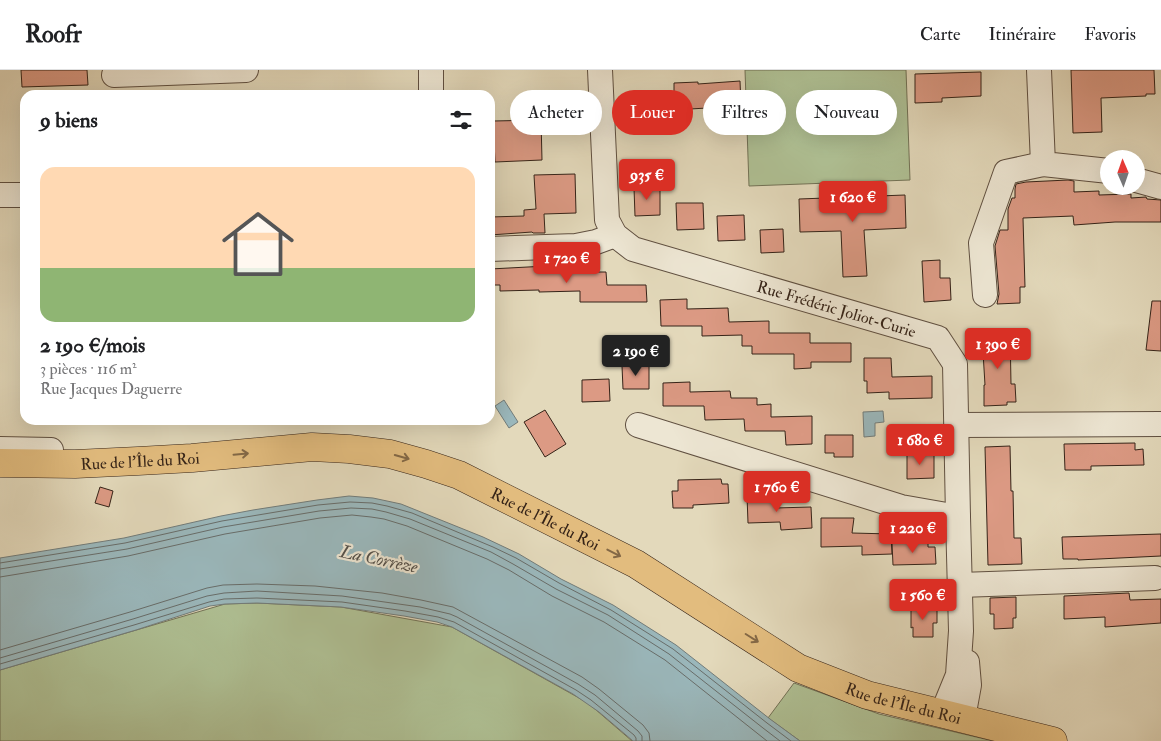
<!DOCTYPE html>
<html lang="fr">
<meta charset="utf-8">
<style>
:root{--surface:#fff;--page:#f6f6f6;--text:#202124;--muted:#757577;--line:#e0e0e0;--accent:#d93025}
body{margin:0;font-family:"IM FELL Double Pica",serif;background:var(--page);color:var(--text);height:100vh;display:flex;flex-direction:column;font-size:19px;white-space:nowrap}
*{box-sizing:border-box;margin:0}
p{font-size:16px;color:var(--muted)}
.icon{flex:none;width:28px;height:28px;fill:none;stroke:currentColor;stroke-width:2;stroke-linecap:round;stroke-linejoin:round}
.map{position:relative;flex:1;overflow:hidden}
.panel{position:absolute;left:20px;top:20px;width:475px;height:335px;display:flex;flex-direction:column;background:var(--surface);border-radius:15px;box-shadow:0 5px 20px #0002}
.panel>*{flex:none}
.hud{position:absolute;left:510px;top:20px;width:475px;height:45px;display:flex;gap:10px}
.needle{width:32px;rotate:358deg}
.tools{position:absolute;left:1100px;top:80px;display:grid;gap:10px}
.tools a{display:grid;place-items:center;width:45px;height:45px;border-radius:50%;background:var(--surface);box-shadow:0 5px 20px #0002;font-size:25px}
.price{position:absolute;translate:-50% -42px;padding:0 11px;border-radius:5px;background:var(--accent);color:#fff;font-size:16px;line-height:32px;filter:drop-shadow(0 1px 2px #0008)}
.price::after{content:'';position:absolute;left:50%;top:30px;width:15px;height:11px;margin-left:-8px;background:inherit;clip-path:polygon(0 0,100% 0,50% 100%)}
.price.active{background:#222;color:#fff}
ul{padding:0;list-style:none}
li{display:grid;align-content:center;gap:10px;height:265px;padding:0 20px}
li span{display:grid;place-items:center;height:155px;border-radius:15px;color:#555}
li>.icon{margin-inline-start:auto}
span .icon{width:90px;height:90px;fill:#fffc;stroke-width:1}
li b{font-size:21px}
h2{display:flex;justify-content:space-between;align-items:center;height:60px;padding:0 20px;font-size:21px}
.chip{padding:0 18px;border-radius:22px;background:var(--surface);box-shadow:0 5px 20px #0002;font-size:18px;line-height:45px}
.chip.active{background:var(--accent);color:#fff}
header{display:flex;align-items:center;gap:30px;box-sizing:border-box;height:70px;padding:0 25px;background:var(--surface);border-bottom:1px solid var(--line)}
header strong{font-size:24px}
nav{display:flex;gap:28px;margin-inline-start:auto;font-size:18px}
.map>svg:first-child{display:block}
.green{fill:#afc094;stroke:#727256}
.water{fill:#9ab7bb;stroke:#727c7a}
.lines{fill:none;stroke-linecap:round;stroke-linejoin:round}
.shore{stroke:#686d6a;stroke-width:1}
.building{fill:#dc9a84;stroke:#352318}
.minor-casing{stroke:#605041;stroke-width:26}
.major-casing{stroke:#352318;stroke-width:29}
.minor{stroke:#ede6d3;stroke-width:24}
.major{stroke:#e2bc7e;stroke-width:28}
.oneway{stroke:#836846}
.labels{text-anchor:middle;stroke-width:4.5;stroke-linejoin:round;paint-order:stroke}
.street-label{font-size:16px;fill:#352318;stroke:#ede6d3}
.water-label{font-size:18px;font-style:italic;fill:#534f49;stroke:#ede6d3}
</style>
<header>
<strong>Roofr</strong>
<nav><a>Carte</a><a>Itinéraire</a><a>Favoris</a></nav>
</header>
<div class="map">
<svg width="1161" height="671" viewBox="0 0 1161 671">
<rect width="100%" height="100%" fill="#e3d9bb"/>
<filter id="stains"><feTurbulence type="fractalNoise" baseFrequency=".004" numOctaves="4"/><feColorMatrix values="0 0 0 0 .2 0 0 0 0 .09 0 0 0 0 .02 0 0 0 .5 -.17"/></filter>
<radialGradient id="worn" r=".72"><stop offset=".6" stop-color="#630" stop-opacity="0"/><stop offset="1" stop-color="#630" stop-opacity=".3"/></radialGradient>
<g class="green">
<polygon points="745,0 906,0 910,110 749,116"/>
<polygon points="257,533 341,537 452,557 588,633 632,671 0,671 0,600 225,534"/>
<polygon points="794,613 879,644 993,671 800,671 768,648"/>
</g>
<g class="water">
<polygon points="504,330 518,352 509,358 495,336"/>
<polygon points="883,341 884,352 875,353 875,366 864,367 863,342"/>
<polygon points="349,426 373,428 401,434 483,467 519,484 561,509 613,535 676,575 770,649 800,671 633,671 599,642 573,624 452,557 437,552 404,546 341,537 257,533 225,534 210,536 136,560 0,600 0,488 124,468 221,446 253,440 317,430"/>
</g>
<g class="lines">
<g class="shore">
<polyline points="0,493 125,473 222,451 318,435 350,432 372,433 387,436 412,443 493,477 516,488 559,513 611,540 673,579 767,653 791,671"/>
<polyline points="0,499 127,479 223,457 319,441 351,438 372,439 386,442 410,449 491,482 513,494 556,519 608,545 669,584 763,658 780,671"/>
<polyline points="0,507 128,486 225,464 320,448 352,445 371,447 384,449 407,456 487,489 509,500 552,526 604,552 665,590 767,671"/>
<polyline points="0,580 130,542 207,518 223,515 257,514 315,516 382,523 421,530 453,537 582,607 599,619 643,655 649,663 650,671"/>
<polyline points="0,588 133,549 207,526 224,523 257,521 342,526 420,537 450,544 457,547 578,614 595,625 638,661 642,666 642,671"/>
<polyline points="0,594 134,555 209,532 224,529 257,528 342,532 405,541 438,547 454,552 576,620 591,630 634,665 636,668 636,671"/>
</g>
</g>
<g class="building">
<polygon points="21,0 87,0 88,15 22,17"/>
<polygon points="1071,0 1154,0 1155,24 1146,24 1146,26 1101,28 1102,62 1073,63"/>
<polygon points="981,2 981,26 942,28 942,32 915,33 915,4"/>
<polygon points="740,11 741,36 656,41 657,57 632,58 631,27 674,26 674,13 698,12 698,14"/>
<polygon points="541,50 542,90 495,92 493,51"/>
<polygon points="575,104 576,143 544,144 545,163 533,163 532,162 490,165 490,147 524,146 524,140 536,139 534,105"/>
<polygon points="1068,110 1074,111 1074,122 1099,121 1099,125 1131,124 1131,128 1146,127 1147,129 1161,130 1161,152 1115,152 1074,155 1073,146 1023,148 1025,217 1020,217 1020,233 997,234 999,224 995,176 1000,160 1008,160 1008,139 1012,128 1015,128 1015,119 1016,114 1026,112"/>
<polygon points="660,117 660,145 635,146 634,118"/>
<polygon points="905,125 906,158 864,160 867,206 843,207 841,161 800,162 799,129"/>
<polygon points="676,133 703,133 704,159 677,160"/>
<polygon points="744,145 745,170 718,171 717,146"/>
<polygon points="783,159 784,182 761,183 760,160"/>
<polygon points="940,190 940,208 950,208 951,230 924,232 922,191"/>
<polygon points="566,195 566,201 588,200 588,202 606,202 607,215 646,215 647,232 580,232 580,221 539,222 539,220 500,221 500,215 490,215 490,199"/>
<polygon points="687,229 687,239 728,238 729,252 769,251 769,263 810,263 810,273 851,273 851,292 811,292 811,298 794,299 794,284 752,284 752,276 742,276 742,265 702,266 702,256 661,256 660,230"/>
<polygon points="1152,231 1161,231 1161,281 1146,280"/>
<polygon points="1010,260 1011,314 1015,314 1016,332 1007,332 1007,335 984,336 984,315 985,315 983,282 986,282 986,261"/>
<polygon points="864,288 891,288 892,307 932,306 932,328 889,329 889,322 867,323 867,311 864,311"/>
<polygon points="622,296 649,296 649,319 623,319"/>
<polygon points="609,309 610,331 582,332 582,310"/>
<polygon points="690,312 690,322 730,321 731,328 757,328 757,335 771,334 771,347 812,346 812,374 786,375 785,361 745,361 744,349 705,350 704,336 663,336 663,313"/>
<polygon points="545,340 566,374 545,387 524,352"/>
<polygon points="825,365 853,365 853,387 834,387 834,383 825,383"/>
<polygon points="1135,373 1135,380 1143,379 1144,395 1091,396 1091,400 1065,400 1064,374"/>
<polygon points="1010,376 1011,421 1013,421 1014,468 1021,468 1022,494 988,495 985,377"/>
<polygon points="934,383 934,408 907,409 907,384"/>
<polygon points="721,409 722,414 728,414 729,433 693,435 693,438 673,438 672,421 678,421 678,410"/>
<polygon points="100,417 113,421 109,437 95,433"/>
<polygon points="763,424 763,427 775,427 775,438 811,437 812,458 781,460 780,452 748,453 747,425"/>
<polygon points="821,448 854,448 852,463 891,464 892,484 862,485 862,476 821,477"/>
<polygon points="1161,464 1161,486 1078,490 1078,489 1063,489 1062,467"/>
<polygon points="928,472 928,477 935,477 936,494 893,495 892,473"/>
<polygon points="1129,523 1130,530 1161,529 1161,553 1105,557 1105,547 1064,549 1064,526"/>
<polygon points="1016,527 1016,548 1013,548 1013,558 994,559 994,544 990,544 990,528"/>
<polygon points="911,537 937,537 937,553 933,553 933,567 913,567 913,557 911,558"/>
</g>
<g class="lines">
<defs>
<g id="minor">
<polyline points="431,0 431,25"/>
<path id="s1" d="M600 0 607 150 615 165 633 179 938 268 955 294 958 447 961 561 958 605 942 644"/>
<polyline points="1039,0 1043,94 1109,101"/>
<polyline points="114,5 246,0"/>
<polyline points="1136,110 1161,117"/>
<polyline points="0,125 25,125"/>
<polyline points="490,179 576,176 596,172 615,165"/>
<polyline points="985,225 981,173 1006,102 1043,94"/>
<polyline points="638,355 901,437 958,447"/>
<polyline points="957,355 1161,354"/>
<polyline points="0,379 51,380"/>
<polyline points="960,515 1155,508"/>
<polyline points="963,648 969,615 967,592"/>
</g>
<g id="major">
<path id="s2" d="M0 393 75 394 138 391 192 388 312 377 349 379 390 384 426 394 459 405 636 494 798 598 867 625 1053 671"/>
</g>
</defs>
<use href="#minor" class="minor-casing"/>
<use href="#major" class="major-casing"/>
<use href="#minor" class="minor"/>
<use href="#major" class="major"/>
</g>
<defs><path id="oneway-shaft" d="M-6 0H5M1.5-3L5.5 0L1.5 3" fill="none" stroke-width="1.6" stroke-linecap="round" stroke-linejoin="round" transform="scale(1.25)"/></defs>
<g class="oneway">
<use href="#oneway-shaft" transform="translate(241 384) rotate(-5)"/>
<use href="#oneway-shaft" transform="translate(402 387) rotate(16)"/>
<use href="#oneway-shaft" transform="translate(614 483) rotate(27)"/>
<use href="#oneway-shaft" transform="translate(752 568) rotate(32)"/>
</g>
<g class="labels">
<g class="street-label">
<text dy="6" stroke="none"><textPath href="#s1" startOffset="402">Rue Frédéric Joliot-Curie</textPath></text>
<text dy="6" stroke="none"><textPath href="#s2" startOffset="140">Rue de l'Île du Roi</textPath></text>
<text dy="6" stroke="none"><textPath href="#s2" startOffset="560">Rue de l'Île du Roi</textPath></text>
<text dy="6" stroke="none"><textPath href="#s2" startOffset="965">Rue de l'Île du Roi</textPath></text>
</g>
<g class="water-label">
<text transform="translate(379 489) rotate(12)" y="6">La Corrèze</text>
</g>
</g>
<rect width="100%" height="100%" filter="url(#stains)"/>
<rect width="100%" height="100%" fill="url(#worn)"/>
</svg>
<div class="tools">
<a><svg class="needle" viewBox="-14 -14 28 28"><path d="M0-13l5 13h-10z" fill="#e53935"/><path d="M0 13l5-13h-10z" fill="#757577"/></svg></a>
</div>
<b class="price" style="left:647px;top:131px">935 €</b>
<b class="price" style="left:853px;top:153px">1 620 €</b>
<b class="price" style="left:567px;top:214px">1 720 €</b>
<b class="price" style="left:998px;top:300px">1 390 €</b>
<b class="price active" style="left:636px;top:307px">2 190 €</b>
<b class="price" style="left:920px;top:396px">1 680 €</b>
<b class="price" style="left:777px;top:443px">1 760 €</b>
<b class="price" style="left:913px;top:484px">1 220 €</b>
<b class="price" style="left:923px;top:551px">1 560 €</b>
<div class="hud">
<a class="chip">Acheter</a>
<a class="chip active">Louer</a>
<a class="chip">Filtres</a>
<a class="chip">Nouveau</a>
</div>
<section class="panel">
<h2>9 biens<svg class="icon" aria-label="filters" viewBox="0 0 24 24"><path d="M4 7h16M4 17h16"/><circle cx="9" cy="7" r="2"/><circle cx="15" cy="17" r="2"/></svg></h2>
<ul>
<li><span style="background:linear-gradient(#ffd9b3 65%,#8fb573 0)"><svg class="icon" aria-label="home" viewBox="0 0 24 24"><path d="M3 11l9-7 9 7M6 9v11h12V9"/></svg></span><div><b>2 190 €/mois</b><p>3 pièces · 116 m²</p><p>Rue Jacques Daguerre</p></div></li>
</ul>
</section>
</div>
